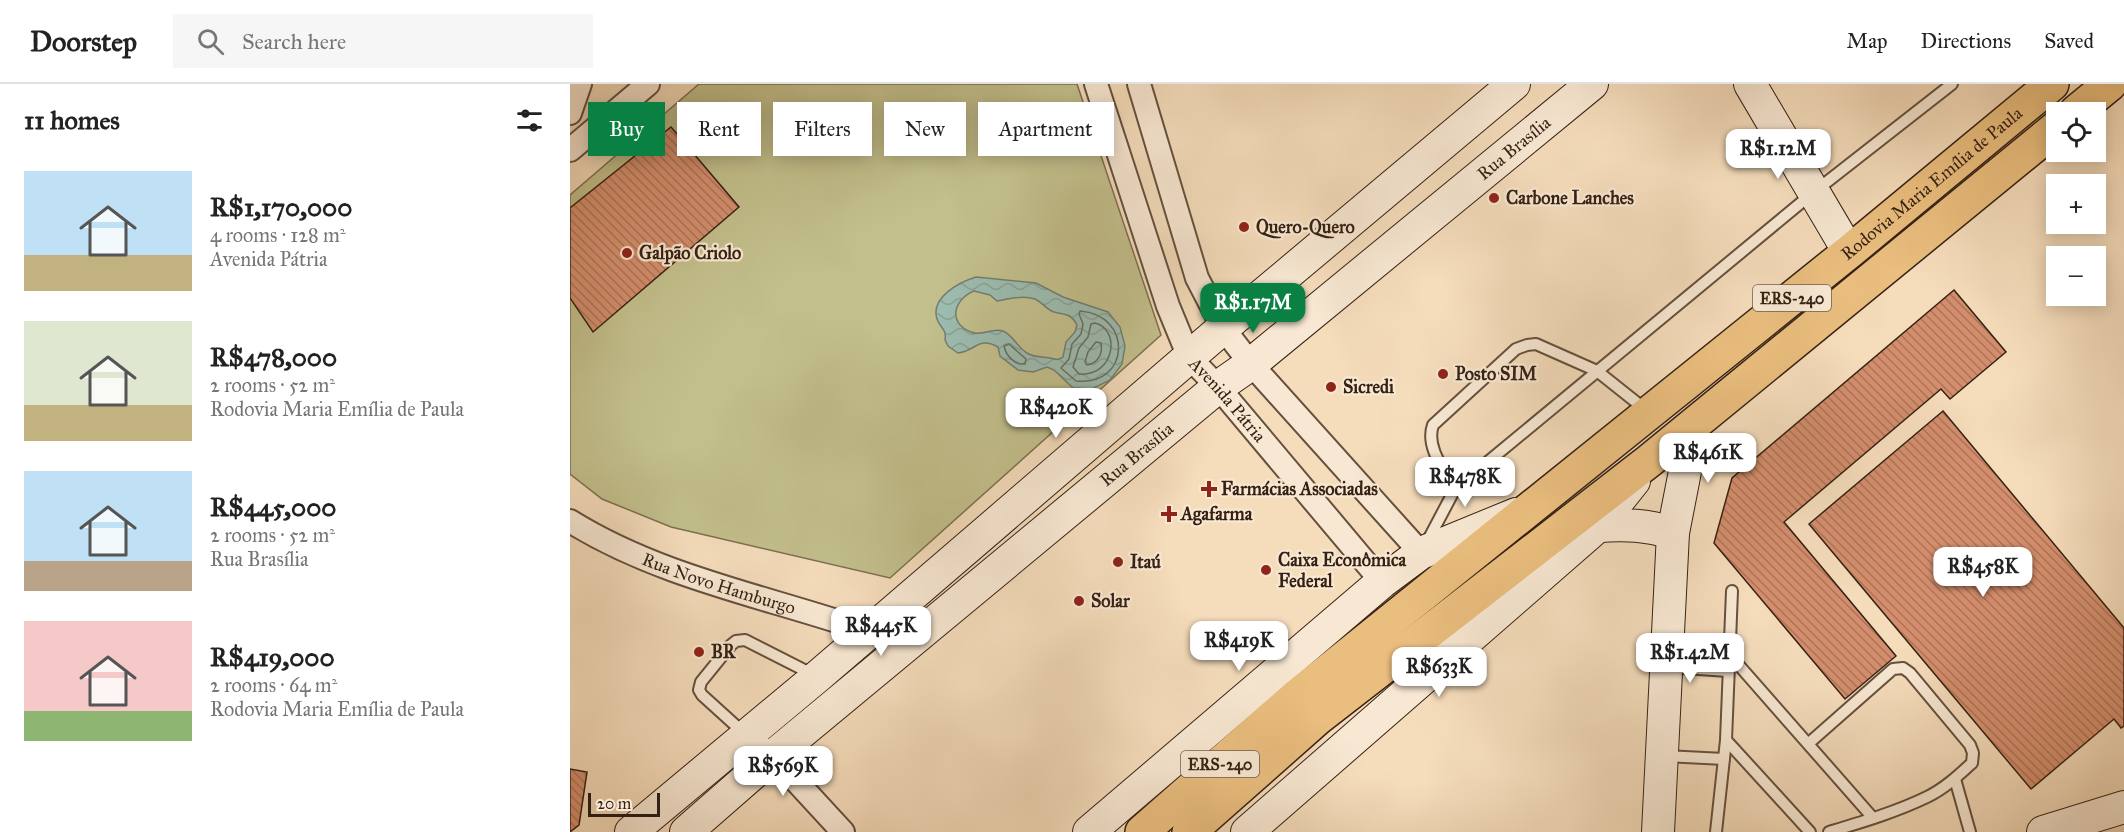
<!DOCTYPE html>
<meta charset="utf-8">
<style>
:root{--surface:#fff;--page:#f6f6f6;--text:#222;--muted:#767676;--line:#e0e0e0;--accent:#0b8043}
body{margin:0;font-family:"IM FELL Great Primer",serif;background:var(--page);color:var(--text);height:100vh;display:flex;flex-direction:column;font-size:22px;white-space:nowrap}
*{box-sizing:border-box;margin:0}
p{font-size:20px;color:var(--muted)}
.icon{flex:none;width:33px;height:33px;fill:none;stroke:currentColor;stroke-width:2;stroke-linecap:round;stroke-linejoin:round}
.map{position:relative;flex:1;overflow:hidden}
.details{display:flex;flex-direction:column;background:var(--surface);width:570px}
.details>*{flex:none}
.hud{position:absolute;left:18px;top:18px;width:570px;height:54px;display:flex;gap:12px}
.buttons{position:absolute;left:1476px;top:18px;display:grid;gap:12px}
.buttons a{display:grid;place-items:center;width:60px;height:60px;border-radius:0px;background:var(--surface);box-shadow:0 3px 15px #0003;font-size:30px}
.scale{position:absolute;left:18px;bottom:15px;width:72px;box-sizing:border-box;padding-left:6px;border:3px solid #352114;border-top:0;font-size:16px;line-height:21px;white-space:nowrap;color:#352114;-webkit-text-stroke:4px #f8e8d3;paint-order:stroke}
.price{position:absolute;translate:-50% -51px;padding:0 14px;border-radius:12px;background:#fff;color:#222;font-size:20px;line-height:39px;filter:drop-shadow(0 2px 3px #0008)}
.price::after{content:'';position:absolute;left:50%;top:36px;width:18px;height:14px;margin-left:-9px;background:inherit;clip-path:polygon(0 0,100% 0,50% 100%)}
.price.selected{background:var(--accent);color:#fff}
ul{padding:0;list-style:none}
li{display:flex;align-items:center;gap:18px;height:150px;padding:0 24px}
li span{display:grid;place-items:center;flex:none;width:168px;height:120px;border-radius:0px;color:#555}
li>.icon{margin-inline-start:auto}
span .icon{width:72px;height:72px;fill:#fffc;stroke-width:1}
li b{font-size:26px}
h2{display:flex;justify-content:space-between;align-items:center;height:72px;padding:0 24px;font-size:26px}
.pill{padding:0 21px;border-radius:0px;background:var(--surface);box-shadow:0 3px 15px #0003;font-size:21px;line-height:54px}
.pill.selected{background:var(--accent);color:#fff}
header{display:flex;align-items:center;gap:36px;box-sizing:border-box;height:84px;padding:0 30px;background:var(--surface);border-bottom:2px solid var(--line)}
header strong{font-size:28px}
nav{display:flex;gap:33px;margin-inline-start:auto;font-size:21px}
.search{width:420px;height:54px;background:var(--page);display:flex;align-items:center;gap:15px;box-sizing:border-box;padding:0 21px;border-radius:0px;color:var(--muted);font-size:22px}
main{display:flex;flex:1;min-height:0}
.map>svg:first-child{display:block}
.park{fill:#c2bf8c;stroke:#7c7050;stroke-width:1.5}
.water{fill:url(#water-waves);stroke:#737e72;stroke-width:1.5;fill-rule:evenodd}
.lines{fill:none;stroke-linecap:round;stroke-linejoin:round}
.shore{stroke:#686e62;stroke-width:1.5}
.building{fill:url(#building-back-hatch);stroke:#352114;stroke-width:1.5}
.lane-casing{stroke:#65503e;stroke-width:14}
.street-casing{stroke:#65503e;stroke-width:26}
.secondary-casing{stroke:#352114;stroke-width:34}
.highway-casing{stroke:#352114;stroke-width:36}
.lane{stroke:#f8e8d3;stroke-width:10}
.street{stroke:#f8e8d3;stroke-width:22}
.secondary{stroke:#f8e8d3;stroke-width:32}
.highway{stroke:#eabe7e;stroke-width:33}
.poi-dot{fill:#8f2418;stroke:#f8e8d3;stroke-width:2}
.labels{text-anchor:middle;stroke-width:4.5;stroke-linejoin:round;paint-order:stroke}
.shield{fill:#f8e8d3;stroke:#705d4d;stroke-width:1.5}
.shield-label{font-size:16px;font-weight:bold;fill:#352114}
.street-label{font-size:18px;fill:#352114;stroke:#f8e8d3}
.poi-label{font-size:18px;font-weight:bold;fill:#352114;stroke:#f8e8d3;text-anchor:start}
</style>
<header>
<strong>Doorstep</strong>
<div class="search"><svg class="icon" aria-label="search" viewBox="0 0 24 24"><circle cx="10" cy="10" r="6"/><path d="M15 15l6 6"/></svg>Search here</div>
<nav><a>Map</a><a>Directions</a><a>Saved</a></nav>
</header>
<main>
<section class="details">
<h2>11 homes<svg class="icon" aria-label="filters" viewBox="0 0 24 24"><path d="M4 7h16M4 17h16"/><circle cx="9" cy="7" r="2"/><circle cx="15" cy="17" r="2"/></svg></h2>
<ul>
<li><span style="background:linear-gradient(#bfe0f5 70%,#c2b280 0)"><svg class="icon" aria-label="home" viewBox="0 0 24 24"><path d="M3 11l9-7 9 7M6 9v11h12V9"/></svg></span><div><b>R$1,170,000</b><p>4 rooms · 128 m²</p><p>Avenida Pátria</p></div></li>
<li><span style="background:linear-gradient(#dfe7d0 70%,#c2b280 0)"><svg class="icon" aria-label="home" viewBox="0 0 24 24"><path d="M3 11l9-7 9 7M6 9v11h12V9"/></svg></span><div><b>R$478,000</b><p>2 rooms · 52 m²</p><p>Rodovia Maria Emília de Paula</p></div></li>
<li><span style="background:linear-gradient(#bfe0f5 75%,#b9a48a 0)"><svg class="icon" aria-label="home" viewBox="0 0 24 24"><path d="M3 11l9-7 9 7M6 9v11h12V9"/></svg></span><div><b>R$445,000</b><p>2 rooms · 52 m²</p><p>Rua Brasília</p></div></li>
<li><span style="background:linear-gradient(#f6c9c9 75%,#8fb573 0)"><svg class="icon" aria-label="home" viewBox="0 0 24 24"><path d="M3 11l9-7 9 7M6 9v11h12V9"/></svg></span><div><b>R$419,000</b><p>2 rooms · 64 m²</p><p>Rodovia Maria Emília de Paula</p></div></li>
</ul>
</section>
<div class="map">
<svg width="1554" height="748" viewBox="0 0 1554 748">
<defs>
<pattern id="water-waves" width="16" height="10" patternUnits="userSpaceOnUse" patternTransform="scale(1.5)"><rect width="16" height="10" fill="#9cbcb0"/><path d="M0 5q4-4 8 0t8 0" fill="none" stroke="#87a196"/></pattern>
<pattern id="building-back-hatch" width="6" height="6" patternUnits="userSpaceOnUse" patternTransform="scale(1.5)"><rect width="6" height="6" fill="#d48e6d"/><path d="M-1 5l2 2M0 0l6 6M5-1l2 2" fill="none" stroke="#ad7458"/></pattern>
</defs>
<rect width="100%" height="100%" fill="#f5dcbb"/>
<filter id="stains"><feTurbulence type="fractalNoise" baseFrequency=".00333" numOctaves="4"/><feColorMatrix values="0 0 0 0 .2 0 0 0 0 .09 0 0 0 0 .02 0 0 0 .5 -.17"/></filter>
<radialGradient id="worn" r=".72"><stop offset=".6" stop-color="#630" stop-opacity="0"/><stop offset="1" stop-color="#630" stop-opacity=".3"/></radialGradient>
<polygon class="park" points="129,0 507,0 591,251 320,494 101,443 32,415 0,390 0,111"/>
<path class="water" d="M406 193 466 199 493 213 538 228 550 243 555 262 552 280 540 296 522 305 503 304 484 286 477 283 463 288 448 286 430 272 428 263C408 252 406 267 388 269L378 262 375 256C377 245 370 244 367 235 360 213 390 198 406 193ZM404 207 420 211 427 217C439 215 453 211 465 215 472 218 477 226 484 228 495 231 501 229 507 241L505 248 496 258 493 273C487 277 486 275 480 274 472 272 465 274 457 269 448 264 443 251 433 247 422 243 412 253 401 248 377 239 384 215 404 207Z"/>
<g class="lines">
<g class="shore">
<path d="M510 227C564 231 560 303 506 297L491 284 499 275 502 260 511 250 513 240 509 230Z"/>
<path d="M525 239C551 245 545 293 509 290L503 283 509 264 518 253 521 240Z"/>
<path d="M526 258 531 259C533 270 528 279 517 281L515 278 518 268Z"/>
<path d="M439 260 456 275 455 280C445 281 436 272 434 262Z"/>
</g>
</g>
<g class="building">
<polygon points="101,43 169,123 23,248 0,214 0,124"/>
<polygon points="1384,206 1436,268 1380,315 1371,305 1214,438 1326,572 1275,615 1144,459 1162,394"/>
<polygon points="1373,327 1554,544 1554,642 1551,644 1544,635 1461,705 1239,440"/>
<polygon points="0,685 17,688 9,741 0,748"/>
</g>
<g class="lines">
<defs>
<g id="lane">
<path d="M885 405C875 387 855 363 863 341L946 265 957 261 966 260 1027 287 1076 326"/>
<polyline points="857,458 885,405 1244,108 1382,0"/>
<polyline points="1159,570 1303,734"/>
<polyline points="1099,583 1158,587"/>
<polyline points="175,650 132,611 129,606 131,598 161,561 166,557 175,556 244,591"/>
<polyline points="1156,656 1240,748"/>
<path d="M1239 659 1323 585 1333 584 1340 589 1400 661 1403 669 1402 679C1389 691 1374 705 1357 713 1326 728 1292 738 1259 748"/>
<polyline points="1095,672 1154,675"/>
<polyline points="1385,695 1400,748"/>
<polyline points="1146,748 1156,656 1162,507"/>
</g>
<g id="street">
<path id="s1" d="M526 0 598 222 619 273 648 303 812 498"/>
<polyline points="569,0 627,194 653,244 681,280 851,469"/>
<polyline points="0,29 10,0"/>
<polyline points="0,66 78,0"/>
<path id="s2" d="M0 437C103 501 226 517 337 562"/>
<polyline points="192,664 203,672 273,748"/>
</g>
<g id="secondary">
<polyline points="1180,0 1279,168"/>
<path d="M1028 442C1056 440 1076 441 1103 449"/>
<polyline points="61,748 247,593 653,244 944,0"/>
<path id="s3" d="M116 748 203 672 648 303 681 280 1022 0"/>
<polyline points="519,748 812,498 851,469 946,430"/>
<polyline points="677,748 1028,442 1064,397"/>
<polyline points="1088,748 1103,449 1124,341"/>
<polyline points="1473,748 1554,723"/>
</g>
<g id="highway">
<polyline points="1506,28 1540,0"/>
<path id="s4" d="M572 748 728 611 1279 168 1482 0"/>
<polyline points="619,748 748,634 1079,377 1486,44"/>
</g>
</defs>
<use href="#lane" class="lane-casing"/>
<use href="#street" class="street-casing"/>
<use href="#secondary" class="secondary-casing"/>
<use href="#highway" class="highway-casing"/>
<use href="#lane" class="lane"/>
<use href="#street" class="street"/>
<use href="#secondary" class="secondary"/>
<use href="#highway" class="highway"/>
</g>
<g class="poi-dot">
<circle cx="924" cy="114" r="6"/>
<circle cx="674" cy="143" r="6"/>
<circle cx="57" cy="169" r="6"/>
<circle cx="873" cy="290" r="6"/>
<circle cx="761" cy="303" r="6"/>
<path d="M636 396h6v6h6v6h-6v6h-6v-6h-6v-6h6z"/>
<path d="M596 421h6v6h6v6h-6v6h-6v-6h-6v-6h6z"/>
<circle cx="548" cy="478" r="6"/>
<circle cx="696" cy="486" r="6"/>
<circle cx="509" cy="517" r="6"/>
<circle cx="129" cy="568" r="6"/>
</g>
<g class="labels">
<g class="shield">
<rect x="1183" y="201" width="78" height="26" rx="4.5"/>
<rect x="611" y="667" width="78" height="26" rx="4.5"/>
</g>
<g class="shield-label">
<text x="1222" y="220">ERS-240</text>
<text x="650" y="686">ERS-240</text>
</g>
<g class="street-label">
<text dy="6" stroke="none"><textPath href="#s3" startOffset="1074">Rua Brasília</textPath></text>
<text dy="6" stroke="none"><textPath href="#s4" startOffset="1022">Rodovia Maria Emília de Paula</textPath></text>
<text dy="6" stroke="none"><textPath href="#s1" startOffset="346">Avenida Pátria</textPath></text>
<text dy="6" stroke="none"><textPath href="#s3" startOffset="588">Rua Brasília</textPath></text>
<text dy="6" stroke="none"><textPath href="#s2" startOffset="162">Rua Novo Hamburgo</textPath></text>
</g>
<g class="poi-label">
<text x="936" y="120">Carbone Lanches</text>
<text x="686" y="149">Quero-Quero</text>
<text x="69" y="175">Galpão Criolo</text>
<text x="885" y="296">Posto SIM</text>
<text x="773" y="309">Sicredi</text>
<text x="651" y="411">Farmácias Associadas</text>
<text x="611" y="436">Agafarma</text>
<text x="708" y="482">Caixa Econômica<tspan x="708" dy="21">Federal</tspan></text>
<text x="560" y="484">Itaú</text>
<text x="521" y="523">Solar</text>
<text x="141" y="574">BR</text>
</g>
</g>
<rect width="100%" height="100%" filter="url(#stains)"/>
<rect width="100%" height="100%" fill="url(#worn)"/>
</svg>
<div class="buttons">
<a><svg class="icon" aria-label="locate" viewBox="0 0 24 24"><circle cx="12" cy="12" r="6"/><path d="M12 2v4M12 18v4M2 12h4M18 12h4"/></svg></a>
<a>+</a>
<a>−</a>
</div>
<div class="scale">20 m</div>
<b class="price" style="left:1208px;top:96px">R$1.12M</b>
<b class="price selected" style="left:683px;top:250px">R$1.17M</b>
<b class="price" style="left:486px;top:355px">R$420K</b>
<b class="price" style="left:1138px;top:400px">R$461K</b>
<b class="price" style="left:895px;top:424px">R$478K</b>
<b class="price" style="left:1413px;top:514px">R$458K</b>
<b class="price" style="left:311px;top:573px">R$445K</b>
<b class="price" style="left:669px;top:588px">R$419K</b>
<b class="price" style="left:1120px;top:600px">R$1.42M</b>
<b class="price" style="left:869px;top:614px">R$633K</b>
<b class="price" style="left:213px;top:713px">R$569K</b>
<div class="hud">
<a class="pill selected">Buy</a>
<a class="pill">Rent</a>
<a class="pill">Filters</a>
<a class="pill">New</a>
<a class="pill">Apartment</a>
</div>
</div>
</main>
